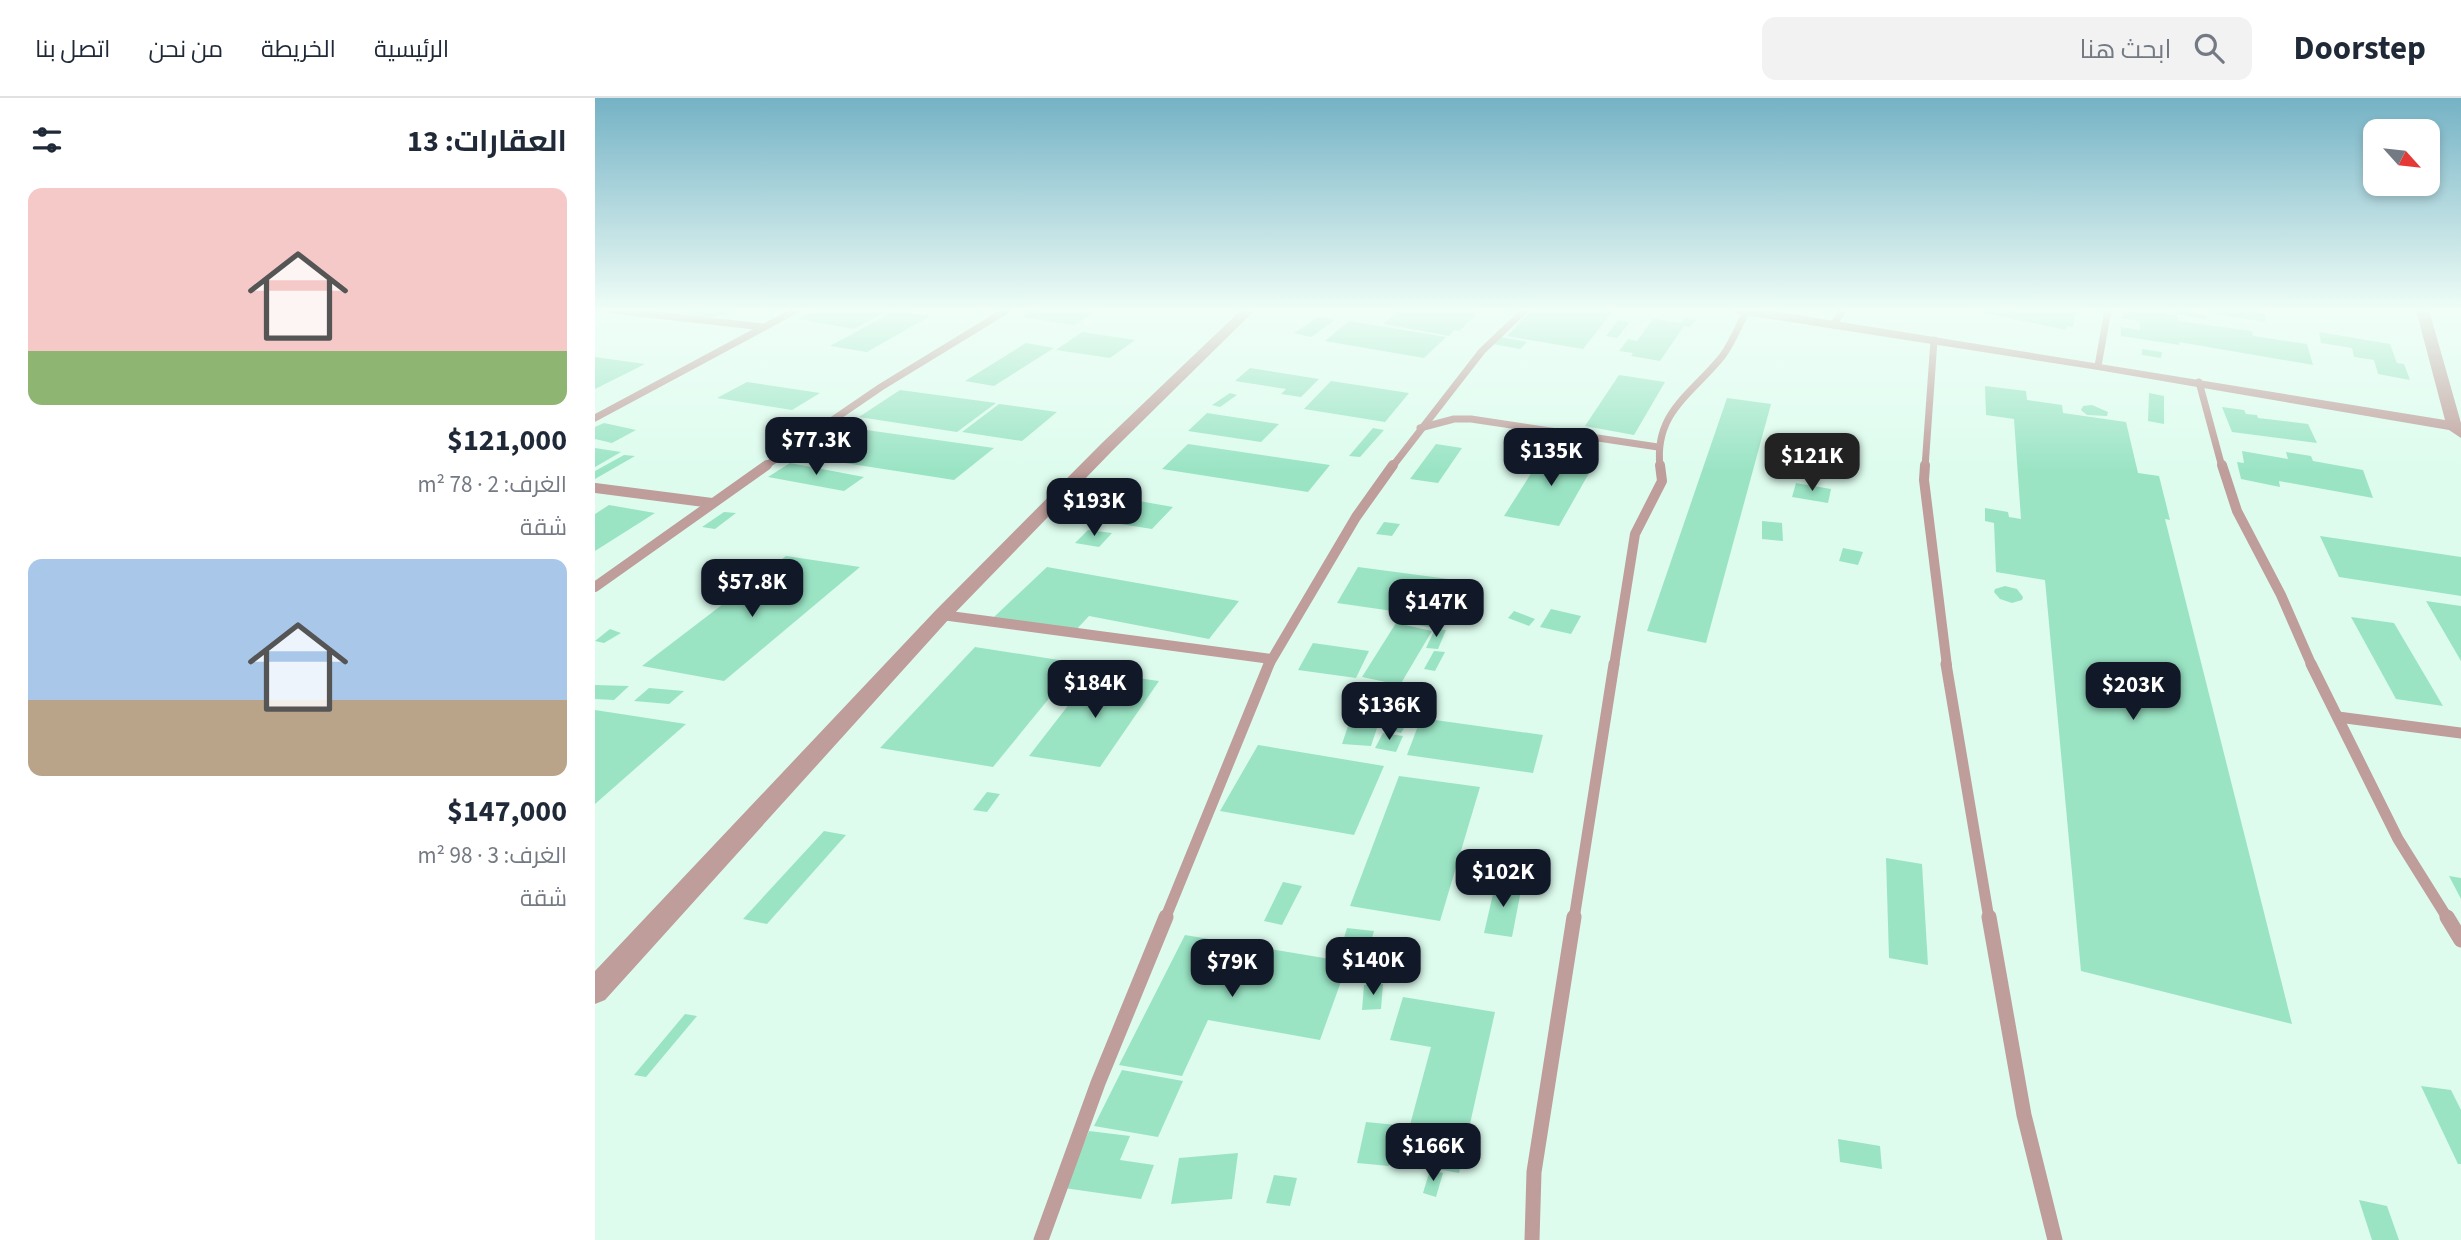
<!DOCTYPE html>
<html lang="ar">
<meta charset="utf-8">
<style>
:root{--surface:#fff;--page:#f2f2f3;--text:#1f2937;--muted:#747a83;--line:#e0e1e3;--accent:#111827}
body{margin:0;font-family:"Source Sans 3",Cairo,sans-serif;background:var(--page);color:var(--text);direction:rtl;height:100vh;display:flex;flex-direction:column;font-size:26px;white-space:nowrap}
*{box-sizing:border-box;margin:0}
p{font-size:23px;color:var(--muted)}
.icon{flex:none;width:38px;height:38px;fill:none;stroke:currentColor;stroke-width:2;stroke-linecap:round;stroke-linejoin:round}
.map{position:relative;flex:1;overflow:hidden;direction:ltr}
.sheet{display:flex;flex-direction:column;background:var(--surface);width:595px}
.sheet>*{flex:none}
.needle{width:46px;rotate:117deg}
.tools{position:absolute;left:1768px;top:21px;display:grid;gap:14px}
.tools a{display:grid;place-items:center;width:77px;height:77px;border-radius:14px;background:var(--surface);box-shadow:0 4px 10px #0003;font-size:35px}
.price{position:absolute;translate:-50% -60px;padding:0 16px;border-radius:14px;background:var(--accent);color:#fff;font-size:23px;line-height:46px;filter:drop-shadow(0 2px 4px #0008)}
.price::after{content:'';position:absolute;left:50%;top:42px;width:21px;height:16px;margin-left:-10px;background:inherit;clip-path:polygon(0 0,100% 0,50% 100%)}
.price.active{background:#222;color:#fff}
ul{padding:0;list-style:none}
li{display:grid;align-content:center;gap:14px;height:371px;padding:0 28px}
li span{display:grid;place-items:center;height:217px;border-radius:14px;color:#555}
li>.icon{margin-inline-start:auto}
span .icon{width:126px;height:126px;fill:#fffc;stroke-width:1}
li b{font-size:30px}
h2{display:flex;justify-content:space-between;align-items:center;height:84px;padding:0 28px;font-size:30px}
header{display:flex;align-items:center;gap:42px;box-sizing:border-box;height:98px;padding:0 35px;background:var(--surface);border-bottom:2px solid var(--line)}
header strong{font-size:33px}
nav{display:flex;gap:38px;margin-inline-start:auto;font-size:24px}
.search{width:490px;height:63px;background:var(--page);display:flex;align-items:center;gap:18px;box-sizing:border-box;padding:0 24px;border-radius:14px;color:var(--muted);font-size:26px}
main{display:flex;flex:1;min-height:0}
.map>svg:first-child{display:block}
.building{fill:#9ae4c4}
.lines{fill:none;stroke-linecap:round;stroke-linejoin:round}
.service-far3{stroke:#be9d9a;stroke-width:7}
.service-far2{stroke:#be9d9a;stroke-width:10}
.service-far1{stroke:#be9d9a;stroke-width:11}
.service{stroke:#be9d9a;stroke-width:15}
.minor{fill:#be9d9a;fill-rule:evenodd}
</style>
<header>
<strong>Doorstep</strong>
<div class="search"><svg class="icon" aria-label="search" viewBox="0 0 24 24"><circle cx="10" cy="10" r="6"/><path d="M15 15l6 6"/></svg>ابحث هنا</div>
<nav><a>الرئيسية</a><a>الخريطة</a><a>من نحن</a><a>اتصل بنا</a></nav>
</header>
<main>
<div class="map">
<svg width="1866" height="1142" viewBox="0 0 1866 1142">
<rect width="100%" height="100%" fill="#ddfcee"/>
<g class="building">
<polygon points="72,212 143,212 113,221"/>
<polygon points="220,212 294,212 259,231 203,221"/>
<polygon points="301,212 318,212 314,215 335,218 272,254 235,248"/>
<polygon points="439,212 503,212 479,227 428,219"/>
<polygon points="805,212 886,212 864,233 859,232 854,238 789,226"/>
<polygon points="937,212 1019,212 988,251 912,238"/>
<polygon points="1376,212 1466,212 1471,215 1472,212 1487,212 1486,216 1481,215 1478,229 1472,228 1471,232"/>
<polygon points="1527,212 1570,212 1570,216 1579,217 1580,212 1584,212 1612,217 1611,221 1582,216 1583,223 1657,233 1658,238 1712,246 1718,267 1584,244 1585,247 1526,238 1526,229 1545,232 1544,223 1527,220"/>
<polygon points="1608,212 1669,212 1670,224 1608,214"/>
<polygon points="723,219 740,222 716,239 699,235"/>
<polygon points="1090,220 1101,222 1095,229 1089,228 1065,263 1036,258 1038,255 1024,253 1033,241 1042,243 1058,221 1086,225"/>
<polygon points="1023,222 1035,224 1022,240 1011,238"/>
<polygon points="754,223 851,239 829,260 730,243"/>
<polygon points="487,234 540,242 515,260 461,252"/>
<polygon points="1724,234 1795,246 1802,265 1809,266 1815,282 1783,276 1779,262 1759,259 1757,250 1726,245"/>
<polygon points="906,239 932,244 925,251 898,246"/>
<polygon points="431,245 459,250 399,288 370,283"/>
<polygon points="1547,251 1567,254 1566,260 1547,257"/>
<polygon points="0,259 50,266 0,291"/>
<polygon points="655,270 724,281 706,299 686,296 691,291 640,283"/>
<polygon points="1024,277 1070,284 1039,337 990,328"/>
<polygon points="736,283 814,295 790,324 709,311"/>
<polygon points="152,284 225,295 197,312 122,300"/>
<polygon points="1390,288 1431,293 1432,302 1467,307 1468,315 1531,324 1543,375 1564,378 1575,422 1570,421 1697,926 1486,873 1450,482 1401,474 1399,425 1390,423 1390,410 1413,414 1414,419 1426,421 1419,321 1391,317"/>
<polygon points="305,292 401,305 362,334 264,319"/>
<polygon points="635,295 642,297 625,309 617,307"/>
<polygon points="1554,295 1569,298 1569,326 1553,323"/>
<polygon points="1132,300 1176,306 1111,545 1052,533"/>
<polygon points="404,306 462,314 427,343 367,334"/>
<polygon points="1497,307 1513,314 1512,318 1492,317 1486,312 1488,308"/>
<polygon points="1627,309 1649,312 1651,316 1662,317 1663,320 1713,326 1722,345 1637,334"/>
<polygon points="612,315 684,326 666,344 593,333"/>
<polygon points="9,325 41,332 17,345 0,341 0,329"/>
<polygon points="250,329 399,350 359,382 205,358"/>
<polygon points="778,330 789,332 765,359 754,358"/>
<polygon points="593,346 735,367 713,394 567,371"/>
<polygon points="841,346 867,350 843,385 815,381"/>
<polygon points="0,350 26,354 0,369"/>
<polygon points="951,352 1002,361 964,428 909,418"/>
<polygon points="1647,353 1693,361 1691,354 1716,358 1718,363 1768,372 1778,400 1684,383 1685,389 1646,381 1642,364 1649,365"/>
<polygon points="29,357 40,358 0,381 0,373"/>
<polygon points="195,365 269,379 249,393 173,379"/>
<polygon points="1201,385 1236,391 1233,405 1197,399"/>
<polygon points="544,403 578,409 557,431 500,422 515,408 537,411"/>
<polygon points="14,407 60,415 0,453 0,416"/>
<polygon points="129,414 141,415 120,431 107,429"/>
<polygon points="1167,423 1187,425 1188,443 1167,441"/>
<polygon points="789,424 805,426 797,438 781,436"/>
<polygon points="493,432 517,435 504,449 480,445"/>
<polygon points="1725,438 1866,459 1866,498 1744,479"/>
<polygon points="1248,450 1268,454 1263,467 1244,463"/>
<polygon points="191,458 265,469 129,583 47,568"/>
<polygon points="452,469 644,503 614,541 494,518 479,534 399,519"/>
<polygon points="763,469 876,484 860,522 742,505"/>
<polygon points="1410,488 1422,491 1428,499 1427,502 1417,505 1405,501 1399,494 1400,491"/>
<polygon points="1831,503 1866,508 1866,563"/>
<polygon points="956,511 986,518 976,536 945,529"/>
<polygon points="919,513 940,521 934,528 913,520"/>
<polygon points="806,517 837,523 834,529 802,523"/>
<polygon points="1756,519 1799,525 1848,608 1801,601"/>
<polygon points="801,525 837,533 805,587 767,579"/>
<polygon points="15,531 26,535 9,545 0,543"/>
<polygon points="840,531 851,532 843,551 831,550"/>
<polygon points="718,545 774,553 761,580 703,572"/>
<polygon points="380,549 483,565 398,669 285,650"/>
<polygon points="839,553 850,554 840,573 829,571"/>
<polygon points="499,574 564,583 505,669 434,658"/>
<polygon points="0,587 34,588 19,602 0,601"/>
<polygon points="819,587 836,590 829,603 813,600"/>
<polygon points="54,590 89,593 74,606 39,603"/>
<polygon points="763,596 802,600 797,614 758,610"/>
<polygon points="0,612 91,626 0,706"/>
<polygon points="798,617 814,622 806,635 789,630"/>
<polygon points="826,620 948,637 938,675 812,657"/>
<polygon points="753,628 782,630 776,648 747,646"/>
<polygon points="788,635 808,638 801,654 780,650"/>
<polygon points="663,647 789,668 759,737 625,713"/>
<polygon points="804,678 885,689 845,823 755,808"/>
<polygon points="392,694 405,696 392,714 378,712"/>
<polygon points="229,733 251,737 172,826 148,821"/>
<polygon points="1291,760 1327,766 1333,867 1294,860"/>
<polygon points="1854,778 1866,780 1866,801"/>
<polygon points="901,783 927,787 917,839 889,835"/>
<polygon points="688,784 707,788 687,827 669,823"/>
<polygon points="752,830 779,833 775,847 748,843"/>
<polygon points="590,837 753,864 725,942 613,922 587,978 524,967"/>
<polygon points="788,886 786,911 767,912 769,887"/>
<polygon points="808,899 900,914 864,1075 805,1064 836,949 795,942"/>
<polygon points="90,916 102,918 51,979 39,977"/>
<polygon points="527,972 588,983 563,1039 499,1028"/>
<polygon points="1826,988 1856,992 1866,1012 1866,1066 1863,1066"/>
<polygon points="771,1024 802,1027 794,1068 762,1065"/>
<polygon points="494,1033 535,1038 525,1062 559,1067 546,1101 469,1090"/>
<polygon points="1243,1041 1285,1048 1287,1071 1245,1064"/>
<polygon points="643,1055 637,1101 576,1106 584,1060"/>
<polygon points="835,1072 848,1075 841,1099 828,1095"/>
<polygon points="679,1077 702,1080 695,1108 671,1105"/>
<polygon points="1764,1102 1792,1108 1804,1142 1777,1142"/>
</g>
<g class="lines">
<g class="service-far3">
<polyline points="16,212 169,229"/>
<polyline points="1238,227 1248,212"/>
<polyline points="1503,268 1513,212"/>
<polyline points="1604,284 1627,369"/>
<polyline points="0,320 201,212"/>
<polyline points="825,330 859,321 876,321 1063,349"/>
<polyline points="169,369 286,289 412,212"/>
<polyline points="797,369 887,253 930,212"/>
<path d="M1065 369C1059 316 1094 298 1125 261 1136 248 1143 229 1151 214"/>
<polyline points="1330,369 1339,242"/>
</g>
<g class="service-far2">
<polyline points="1330,367 1329,382 1352,568"/>
<polyline points="1627,367 1642,413 1686,497 1717,568"/>
<polyline points="0,390 117,405"/>
<polyline points="0,489 172,367"/>
<polyline points="347,517 676,561"/>
<polyline points="673,568 761,419 798,367"/>
<polyline points="1019,568 1040,436 1067,383 1065,367"/>
</g>
<g class="service-far1">
<polyline points="1351,566 1394,821"/>
<polyline points="1716,566 1803,741 1853,821"/>
<polyline points="1743,619 1866,635"/>
<polyline points="570,821 674,566"/>
<polyline points="979,821 1019,566"/>
</g>
<g class="service">
<polyline points="1394,819 1429,1017 1460,1142"/>
<polyline points="1852,819 1866,842"/>
<polyline points="446,1142 503,985 571,819"/>
<polyline points="937,1142 939,1074 979,819"/>
</g>
<g class="minor">
<polygon points="646,212 660,212 519,351 354,521 10,902 0,906 0,873 340,513 507,345"/>
<polygon points="1138,212 1172,212 1850,322 1821,212 1834,212 1866,325 1866,340 1854,332 1503,272 1144,216"/>
</g>
</g>
<linearGradient id="sky" x2="0" y2="1"><stop stop-color="#74b2c5"/><stop offset="0.57" stop-color="#f0fef7"/><stop offset="1" stop-color="#f0fef7" stop-opacity="0"/></linearGradient>
<rect width="1866" height="372" fill="url(#sky)"/>
</svg>
<div class="tools">
<a><svg class="needle" viewBox="-14 -14 28 28"><path d="M0-13l5 13h-10z" fill="#e53935"/><path d="M0 13l5-13h-10z" fill="#747a83"/></svg></a>
</div>
<b class="price" style="left:221px;top:379px">$77.3K</b>
<b class="price" style="left:956px;top:390px">$135K</b>
<b class="price active" style="left:1217px;top:395px">$121K</b>
<b class="price" style="left:499px;top:440px">$193K</b>
<b class="price" style="left:157px;top:521px">$57.8K</b>
<b class="price" style="left:841px;top:541px">$147K</b>
<b class="price" style="left:500px;top:622px">$184K</b>
<b class="price" style="left:1538px;top:624px">$203K</b>
<b class="price" style="left:794px;top:644px">$136K</b>
<b class="price" style="left:908px;top:811px">$102K</b>
<b class="price" style="left:778px;top:899px">$140K</b>
<b class="price" style="left:637px;top:901px">$79K</b>
<b class="price" style="left:838px;top:1085px">$166K</b>
</div>
<section class="sheet">
<h2>العقارات: 13<svg class="icon" aria-label="filters" viewBox="0 0 24 24"><path d="M4 7h16M4 17h16"/><circle cx="9" cy="7" r="2"/><circle cx="15" cy="17" r="2"/></svg></h2>
<ul>
<li><span style="background:linear-gradient(#f6c9c9 75%,#8fb573 0)"><svg class="icon" aria-label="home" viewBox="0 0 24 24"><path d="M3 11l9-7 9 7M6 9v11h12V9"/></svg></span><div><b>$121,000</b><p>الغرف: 2 · 78 m²</p><p>شقة</p></div></li>
<li><span style="background:linear-gradient(#a9c7e8 65%,#b9a48a 0)"><svg class="icon" aria-label="home" viewBox="0 0 24 24"><path d="M3 11l9-7 9 7M6 9v11h12V9"/></svg></span><div><b>$147,000</b><p>الغرف: 3 · 98 m²</p><p>شقة</p></div></li>
</ul>
</section>
</main>
